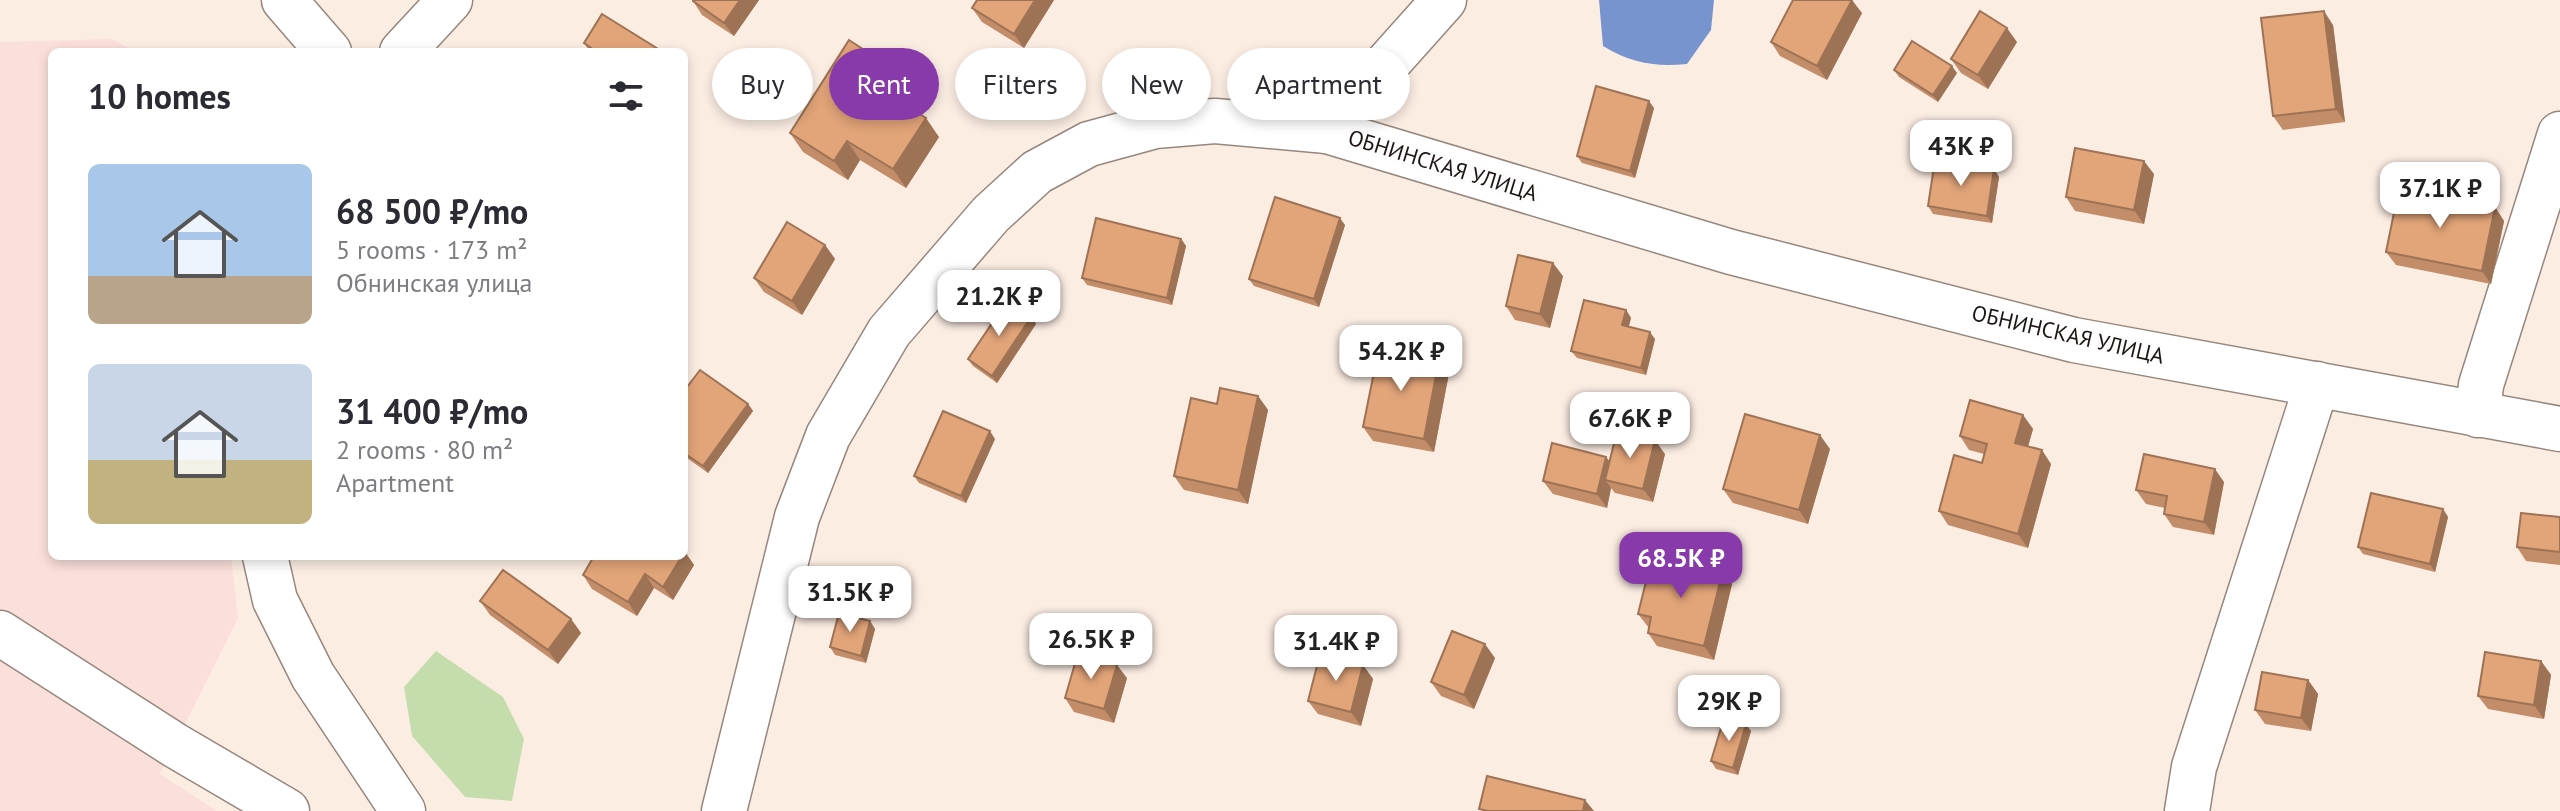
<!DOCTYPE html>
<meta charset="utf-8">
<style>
:root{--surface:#fff;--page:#f2f2f3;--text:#2b2b33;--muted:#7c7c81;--accent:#893aaa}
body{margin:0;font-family:"PT Sans",sans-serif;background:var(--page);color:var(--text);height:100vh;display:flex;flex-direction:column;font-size:30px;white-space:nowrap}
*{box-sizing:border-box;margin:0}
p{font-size:26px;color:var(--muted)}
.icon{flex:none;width:44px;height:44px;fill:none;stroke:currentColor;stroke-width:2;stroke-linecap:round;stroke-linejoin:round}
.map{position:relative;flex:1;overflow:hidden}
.sheet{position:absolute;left:48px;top:48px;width:640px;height:512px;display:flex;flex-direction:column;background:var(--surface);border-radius:12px;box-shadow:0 4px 12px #0003}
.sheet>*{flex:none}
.banner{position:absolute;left:712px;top:48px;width:760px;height:72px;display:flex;gap:16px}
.price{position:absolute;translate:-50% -68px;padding:0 18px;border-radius:16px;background:#fff;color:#222;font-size:26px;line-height:52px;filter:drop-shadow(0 2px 4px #0008)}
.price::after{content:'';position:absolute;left:50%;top:48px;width:24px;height:18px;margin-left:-12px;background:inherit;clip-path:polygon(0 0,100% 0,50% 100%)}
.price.selected{background:var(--accent);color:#fff}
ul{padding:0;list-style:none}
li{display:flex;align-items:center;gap:24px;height:200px;padding:0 40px}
li span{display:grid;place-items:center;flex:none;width:224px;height:160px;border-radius:12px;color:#555}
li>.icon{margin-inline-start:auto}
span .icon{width:96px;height:96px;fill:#fffc;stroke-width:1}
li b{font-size:34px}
h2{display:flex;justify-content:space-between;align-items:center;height:96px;padding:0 40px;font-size:34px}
.tag{padding:0 28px;border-radius:36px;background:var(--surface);box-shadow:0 4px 12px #0003;font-size:28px;line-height:72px}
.tag.selected{background:var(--accent);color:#fff}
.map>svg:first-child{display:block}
.industrial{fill:#fadfda}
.green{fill:#c5ddad}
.water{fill:#7894cf}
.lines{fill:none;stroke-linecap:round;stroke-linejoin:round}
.minor-casing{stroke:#95877e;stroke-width:47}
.minor{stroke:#fff;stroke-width:44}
.wall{fill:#c28d68}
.shaded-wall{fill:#9e7355}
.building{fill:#e2a479;stroke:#9e7355;stroke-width:2}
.labels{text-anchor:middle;stroke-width:7;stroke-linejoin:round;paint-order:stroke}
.street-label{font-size:22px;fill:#1c1613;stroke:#fdfdfd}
</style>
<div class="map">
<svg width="2560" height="811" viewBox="0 0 2560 811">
<rect width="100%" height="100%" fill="#fcede3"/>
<polygon class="industrial" points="111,39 136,52 52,52 52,556 231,556 238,618 160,774 217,811 0,811 0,42"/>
<polygon class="green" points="436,651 503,697 524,739 512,801 465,797 412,736 404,687"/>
<path class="water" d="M1599 0H1714L1711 30 1687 64C1654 67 1631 63 1603 46Z"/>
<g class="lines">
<defs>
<g id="minor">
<polyline points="284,0 329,52"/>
<polyline points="402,52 450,0"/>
<polyline points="1327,131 1444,0"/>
<polyline points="2478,415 2481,385 2560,134"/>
<polyline points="265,556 275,600 313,676 403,811"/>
<polyline points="0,633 176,746 287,811"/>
<polyline points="724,811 797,517 828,436 889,332 991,214 1037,172 1089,144 1155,126 1215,121 1327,131 1731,252 2074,340 2560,429"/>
<polyline points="2187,811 2194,767 2317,384"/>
</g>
</defs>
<use href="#minor" class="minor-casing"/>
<use href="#minor" class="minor"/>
</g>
<g class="wall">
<polygon points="759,0 734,36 702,15 693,1"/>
<polygon points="977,0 1054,0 1024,48 982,22 972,8"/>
<polygon points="1862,13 1827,80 1780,56 1771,42"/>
<polygon points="2333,25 2345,122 2283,130 2273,116"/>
<polygon points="2017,42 1988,89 1961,73 1951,59"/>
<polygon points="584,43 663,52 590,52"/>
<polygon points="1894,70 1957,73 1938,102 1899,77"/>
<polygon points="906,87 898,100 939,137 906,188 860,160 848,180 803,152 790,133"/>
<polygon points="1654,108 1635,178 1582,163 1577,156"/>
<polygon points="1994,169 1999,177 1992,223 1933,214 1928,206"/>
<polygon points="2154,174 2144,224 2075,211 2066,197"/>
<polygon points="2495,207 2504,221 2491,284 2396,265 2386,252"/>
<polygon points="1345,225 1319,307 1254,286 1249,279"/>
<polygon points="1181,239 1186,246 1172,305 1087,285 1082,278"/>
<polygon points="825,245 835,259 802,315 764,292 754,278"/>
<polygon points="1563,276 1550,328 1515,320 1506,306"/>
<polygon points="1626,310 1631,318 1629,326 1655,339 1646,375 1577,358 1571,351"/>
<polygon points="1031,317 1036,324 997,383 973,366 968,359"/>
<polygon points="1449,373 1434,452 1373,441 1363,427"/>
<polygon points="684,391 748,404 753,411 708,473 684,456"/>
<polygon points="1258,396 1268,410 1248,504 1184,490 1174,476"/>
<polygon points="2023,415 2033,429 2028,446 2051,464 2028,548 1948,525 1939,511 1982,463 1984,454 1969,450 1960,436"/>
<polygon points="995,439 966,503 919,483 914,476"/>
<polygon points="1830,449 1808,524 1733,503 1723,489"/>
<polygon points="1665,454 1653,502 1615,493 1611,488 1607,508 1553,494 1543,481 1606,457 1610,462"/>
<polygon points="2224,482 2214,535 2173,527 2164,514 2165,508 2146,504 2136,490"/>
<polygon points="2443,509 2448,517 2435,572 2363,554 2358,547"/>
<polygon points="2560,517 2560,565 2526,561 2517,547"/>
<polygon points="685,552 694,565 673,600 654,588 637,616 592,589 583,575"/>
<polygon points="1723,570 1732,584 1714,660 1657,646 1648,633 1649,628 1638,614"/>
<polygon points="480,601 571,619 581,633 558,664 490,615"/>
<polygon points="870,621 875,629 866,663 835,655 830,647"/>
<polygon points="1495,658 1474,709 1441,696 1431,682"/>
<polygon points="2541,661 2551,675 2544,719 2488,709 2478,696"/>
<polygon points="1363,665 1373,679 1361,726 1318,714 1308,701"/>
<polygon points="1127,678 1114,723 1074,712 1065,698"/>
<polygon points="2308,680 2318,694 2311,731 2265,724 2255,710"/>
<polygon points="1751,731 1738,775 1716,769 1711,761"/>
</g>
<g class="shaded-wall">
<polygon points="740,0 759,0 734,36 724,23"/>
<polygon points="1035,0 1054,0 1024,48 1014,34"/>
<polygon points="1852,0 1862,13 1827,80 1817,66"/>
<polygon points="2324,11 2333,25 2345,122 2336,109"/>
<polygon points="2007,28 2017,42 1988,89 1978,75"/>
<polygon points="1952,66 1957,73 1938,102 1933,95"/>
<polygon points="892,68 906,87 893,108 879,88"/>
<polygon points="1649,101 1654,108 1635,178 1630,171"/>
<polygon points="926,118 939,137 906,188 893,169"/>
<polygon points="847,141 860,160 848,180 834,161"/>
<polygon points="2144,161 2154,174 2144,224 2134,210"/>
<polygon points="1994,169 1999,177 1992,223 1987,216"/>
<polygon points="2495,207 2504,221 2491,284 2482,271"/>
<polygon points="1340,218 1345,225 1319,307 1314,299"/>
<polygon points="1181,239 1186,246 1172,305 1167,298"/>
<polygon points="825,245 835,259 802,315 792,301"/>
<polygon points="1553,263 1563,276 1550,328 1540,314"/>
<polygon points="1626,310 1631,318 1627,332 1622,325"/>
<polygon points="1031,317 1036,324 997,383 992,376"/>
<polygon points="1650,332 1655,339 1646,375 1641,368"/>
<polygon points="1439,359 1449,373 1434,452 1424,439"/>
<polygon points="1258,396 1268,410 1248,504 1238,490"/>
<polygon points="748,404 753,411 708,473 703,466"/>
<polygon points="2023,415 2033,429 2025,457 2015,443"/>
<polygon points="990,431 995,439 966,503 961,496"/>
<polygon points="1820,435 1830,449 1808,524 1799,510"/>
<polygon points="1655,440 1665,454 1653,502 1643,489"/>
<polygon points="2042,450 2051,464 2028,548 2018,534"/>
<polygon points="1606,457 1616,470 1605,480 1611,488 1607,508 1597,494"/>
<polygon points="2215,469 2224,482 2214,535 2204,522"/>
<polygon points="2443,509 2448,517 2435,572 2430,564"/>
<polygon points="685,552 694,565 673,600 663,587 682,556 684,556"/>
<polygon points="1723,570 1732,584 1714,660 1704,646"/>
<polygon points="645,574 654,588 637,616 628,602"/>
<polygon points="571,619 581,633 558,664 548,650"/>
<polygon points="870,621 875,629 866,663 861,656"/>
<polygon points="1485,644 1495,658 1474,709 1464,695"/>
<polygon points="2541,661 2551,675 2544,719 2534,705"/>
<polygon points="1117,665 1127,678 1114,723 1104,709"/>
<polygon points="1363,665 1373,679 1361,726 1351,712"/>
<polygon points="2308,680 2318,694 2311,731 2301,718"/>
<polygon points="1746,724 1751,731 1738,775 1733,768"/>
<polygon points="1585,800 1594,811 1583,811"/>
</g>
<g class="building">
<polygon points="693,0 740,0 724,23 693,1"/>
<polygon points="977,0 1035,0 1014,34 972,8"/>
<polygon points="1793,0 1852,0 1817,66 1771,42"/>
<polygon points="1980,11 2007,28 1978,75 1951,59"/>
<polygon points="2324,11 2336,109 2273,116 2261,18"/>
<polygon points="602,14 663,52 597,52 584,43"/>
<polygon points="849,40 892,68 879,88 926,118 893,169 847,141 834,161 790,133"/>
<polygon points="1912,41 1952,66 1933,95 1894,70"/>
<polygon points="1596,86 1649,101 1630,171 1577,156"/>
<polygon points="2075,148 2144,161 2134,210 2066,197"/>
<polygon points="1935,160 1994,169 1987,216 1928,206"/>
<polygon points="2399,188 2495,207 2482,271 2386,252"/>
<polygon points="1275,197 1340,218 1314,299 1249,279"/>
<polygon points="1096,218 1181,239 1167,298 1082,278"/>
<polygon points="787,222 825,245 792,301 754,278"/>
<polygon points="1518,255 1553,263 1540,314 1506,306"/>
<polygon points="1584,300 1626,310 1622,325 1650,332 1641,368 1571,351"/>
<polygon points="1007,301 1031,317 992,376 968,359"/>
<polygon points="1379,347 1439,359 1424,439 1363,427"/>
<polygon points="700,370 748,404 703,466 684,453 684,391"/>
<polygon points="1220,388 1258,396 1238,490 1174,476 1191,398 1217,404"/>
<polygon points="1970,400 2023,415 2015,443 2042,450 2018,534 1939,511 1954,455 1982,463 1987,444 1960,436"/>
<polygon points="943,411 990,431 961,496 914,476"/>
<polygon points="1745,414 1820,435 1799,510 1723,489"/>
<polygon points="1617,431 1655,440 1643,489 1605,480"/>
<polygon points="1552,443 1606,457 1597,494 1543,481"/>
<polygon points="2144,454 2215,469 2204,522 2164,514 2167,496 2136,490"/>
<polygon points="2371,493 2443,509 2430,564 2358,547"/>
<polygon points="2521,513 2560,517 2560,552 2517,547"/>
<polygon points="594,556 682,556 663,587 645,574 628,602 583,575"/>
<polygon points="1666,557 1723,570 1704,646 1648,633 1651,617 1638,614 1650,565 1663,568"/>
<polygon points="503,570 571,619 548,650 480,601"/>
<polygon points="839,613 870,621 861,656 830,647"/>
<polygon points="1452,631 1485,644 1464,695 1431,682"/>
<polygon points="2485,652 2541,661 2534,705 2478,696"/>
<polygon points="1078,653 1117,665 1104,709 1065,698"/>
<polygon points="1320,654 1363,665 1351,712 1308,701"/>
<polygon points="2262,672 2308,680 2301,718 2255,710"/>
<polygon points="1724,718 1746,724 1733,768 1711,761"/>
<polygon points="1487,776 1585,800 1583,811 1488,811 1479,809"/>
</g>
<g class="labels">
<g class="street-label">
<text transform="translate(1443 165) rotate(17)" y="8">ОБНИНСКАЯ УЛИЦА</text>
<text transform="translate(2068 334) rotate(13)" y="8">ОБНИНСКАЯ УЛИЦА</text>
</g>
</g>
</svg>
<b class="price" style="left:1961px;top:188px">43K ₽</b>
<b class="price" style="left:2440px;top:230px">37.1K ₽</b>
<b class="price" style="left:999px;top:338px">21.2K ₽</b>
<b class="price" style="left:1401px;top:393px">54.2K ₽</b>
<b class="price" style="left:1630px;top:460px">67.6K ₽</b>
<b class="price selected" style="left:1681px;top:600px">68.5K ₽</b>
<b class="price" style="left:850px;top:634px">31.5K ₽</b>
<b class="price" style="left:1091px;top:681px">26.5K ₽</b>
<b class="price" style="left:1336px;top:683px">31.4K ₽</b>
<b class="price" style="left:1729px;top:743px">29K ₽</b>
<div class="banner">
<a class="tag">Buy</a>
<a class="tag selected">Rent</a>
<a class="tag">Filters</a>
<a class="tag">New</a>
<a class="tag">Apartment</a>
</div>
<section class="sheet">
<h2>10 homes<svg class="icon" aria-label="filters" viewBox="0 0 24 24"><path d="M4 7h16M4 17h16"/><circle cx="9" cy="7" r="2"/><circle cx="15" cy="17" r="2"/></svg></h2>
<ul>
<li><span style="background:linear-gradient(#a9c7e8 70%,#b9a48a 0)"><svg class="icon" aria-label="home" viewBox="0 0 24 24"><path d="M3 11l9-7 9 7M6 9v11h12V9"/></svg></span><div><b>68 500 ₽/mo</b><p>5 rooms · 173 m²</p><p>Обнинская улица</p></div></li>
<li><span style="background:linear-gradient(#c9d6e8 60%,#c2b280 0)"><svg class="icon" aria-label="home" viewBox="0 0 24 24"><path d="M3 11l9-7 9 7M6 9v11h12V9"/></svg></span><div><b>31 400 ₽/mo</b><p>2 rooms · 80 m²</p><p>Apartment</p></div></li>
</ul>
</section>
</div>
